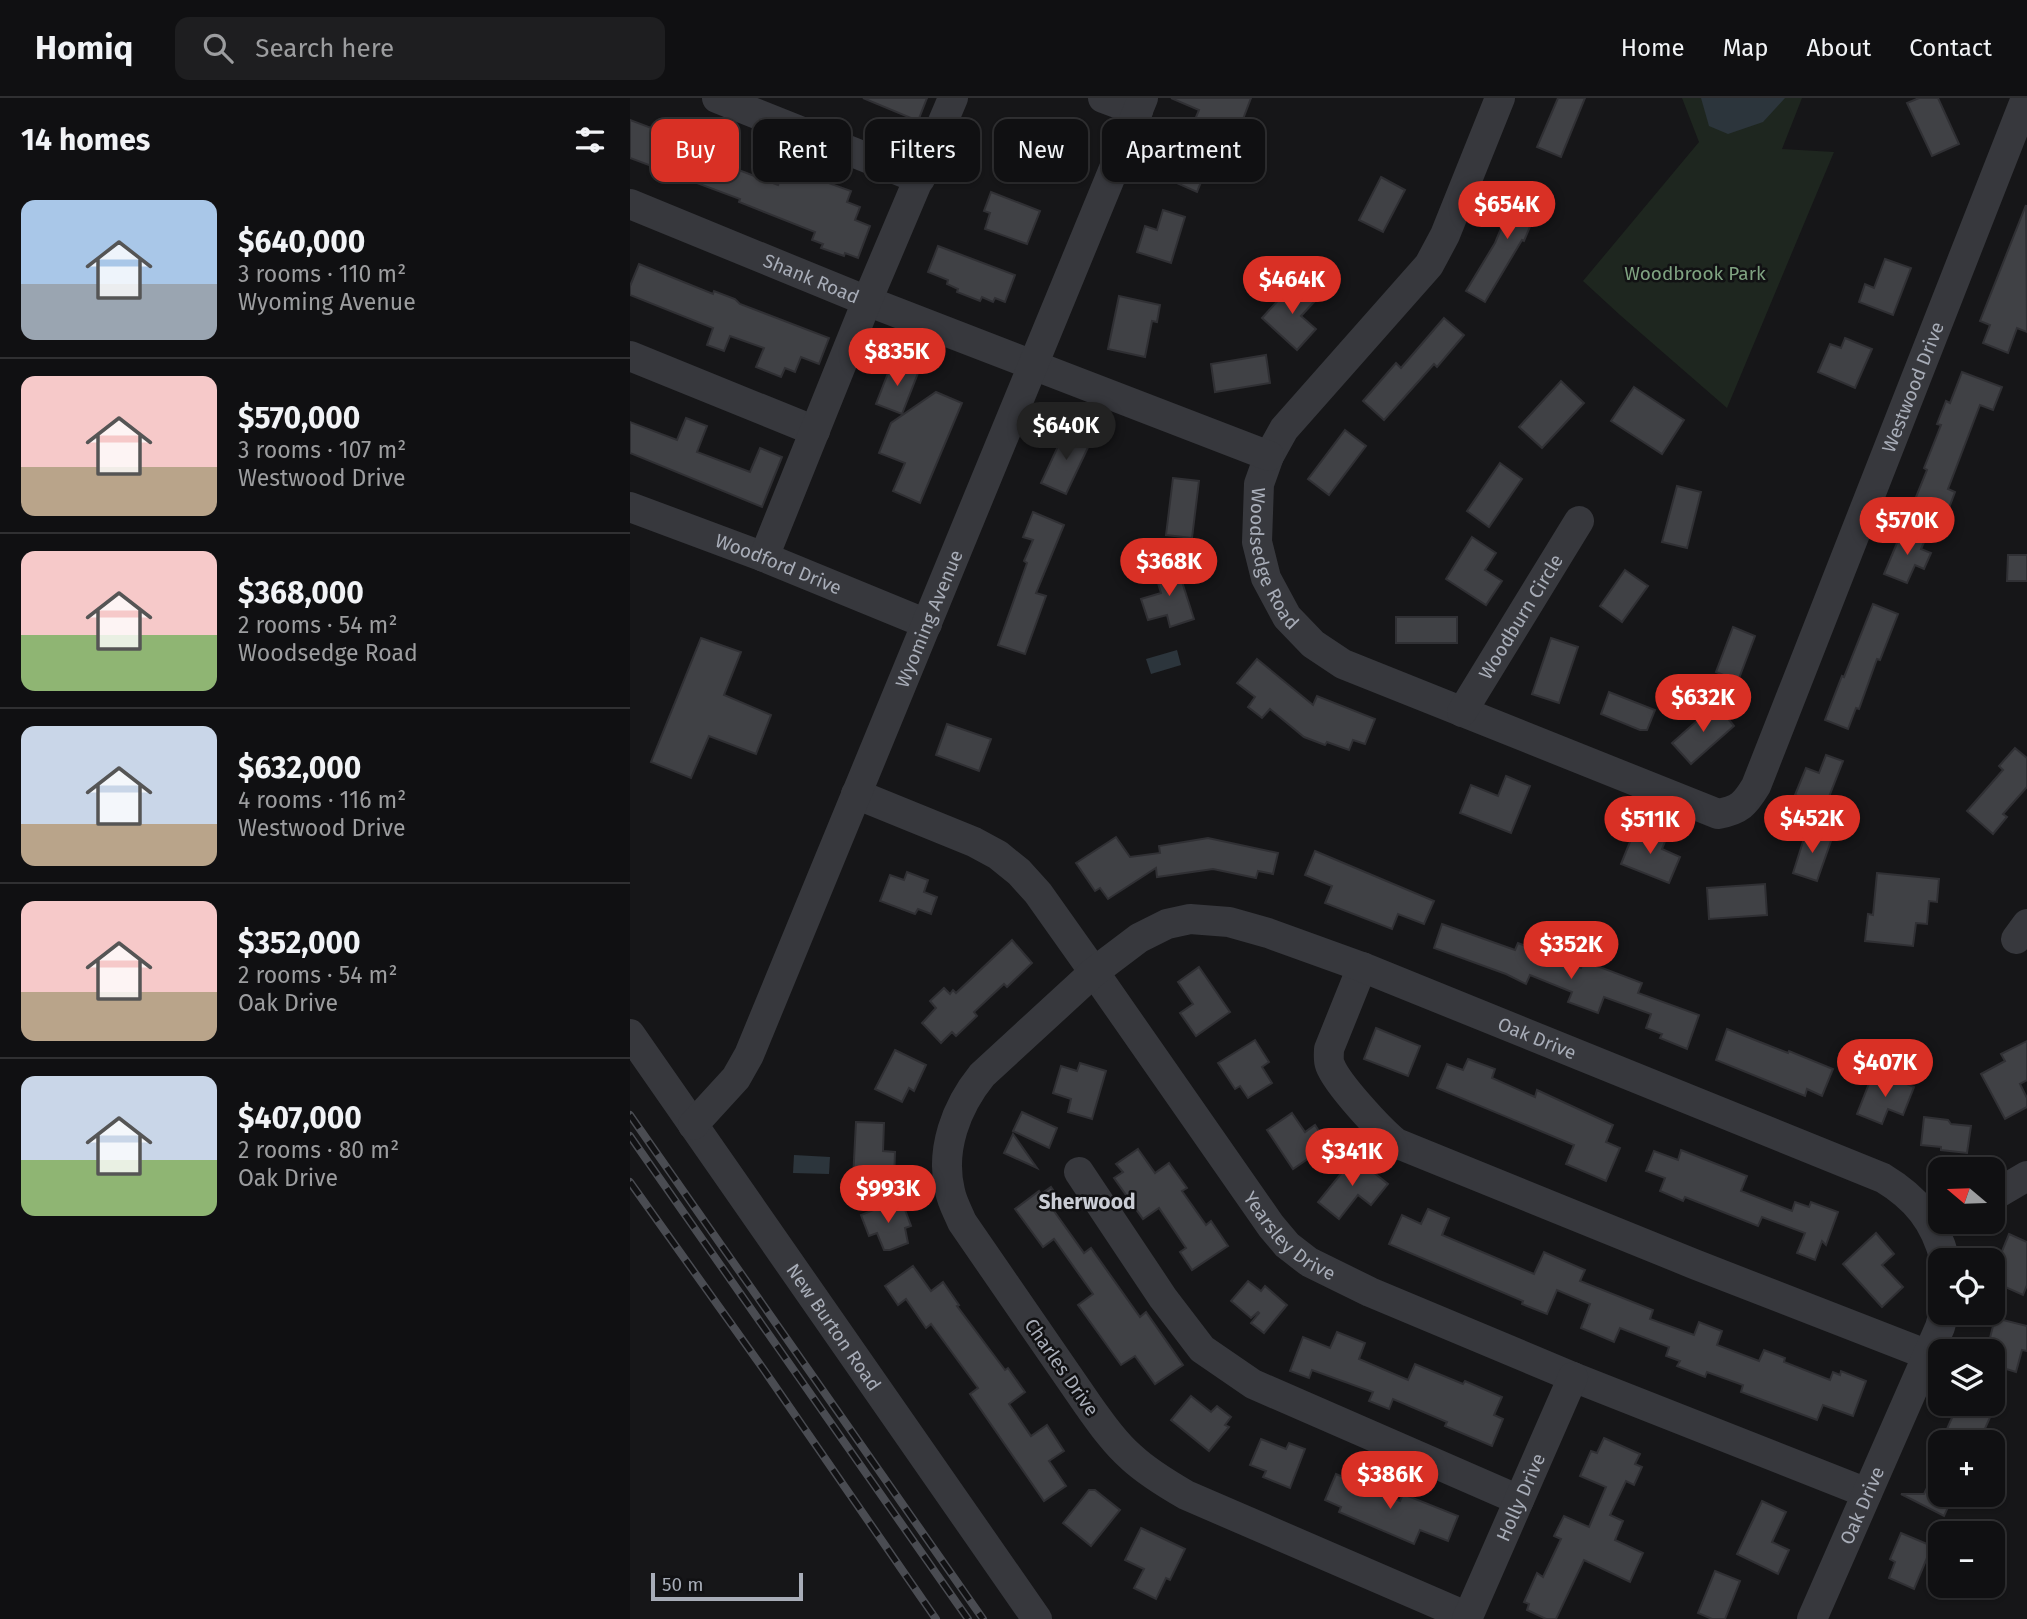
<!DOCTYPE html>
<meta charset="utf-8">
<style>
:root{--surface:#101012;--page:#1e1e20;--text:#f1f3f6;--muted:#9c9d9f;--line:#303032;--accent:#d93025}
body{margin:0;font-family:"Fira Sans",sans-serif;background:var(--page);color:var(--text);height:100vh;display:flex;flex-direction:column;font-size:26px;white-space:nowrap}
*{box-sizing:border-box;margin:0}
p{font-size:23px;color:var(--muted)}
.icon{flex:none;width:38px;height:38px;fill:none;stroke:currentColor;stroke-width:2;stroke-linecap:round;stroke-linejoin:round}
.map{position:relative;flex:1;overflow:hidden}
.details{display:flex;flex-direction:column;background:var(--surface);width:630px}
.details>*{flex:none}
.banner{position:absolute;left:21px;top:21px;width:665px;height:63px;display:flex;gap:14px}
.needle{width:46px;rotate:289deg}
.tools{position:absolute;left:1298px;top:1059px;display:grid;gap:14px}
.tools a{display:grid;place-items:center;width:77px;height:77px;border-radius:14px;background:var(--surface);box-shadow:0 2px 5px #0004,0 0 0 2px var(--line);font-size:35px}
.scale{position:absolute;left:21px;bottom:18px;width:152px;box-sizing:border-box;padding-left:7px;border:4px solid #a8adb8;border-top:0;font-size:19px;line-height:24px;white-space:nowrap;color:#a8adb8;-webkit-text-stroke:5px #111113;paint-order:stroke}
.price{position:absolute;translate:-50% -60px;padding:0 16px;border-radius:24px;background:var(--accent);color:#fff;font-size:23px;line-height:46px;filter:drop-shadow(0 2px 4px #0008)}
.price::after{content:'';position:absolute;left:50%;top:42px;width:21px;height:16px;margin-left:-10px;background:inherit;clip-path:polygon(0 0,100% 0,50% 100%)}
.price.on{background:#222;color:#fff}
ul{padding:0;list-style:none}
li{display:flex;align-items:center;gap:21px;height:175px;padding:0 21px}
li+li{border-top:2px solid var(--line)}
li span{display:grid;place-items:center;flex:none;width:196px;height:140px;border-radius:14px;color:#555}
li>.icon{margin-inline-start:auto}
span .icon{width:84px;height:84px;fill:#fffc;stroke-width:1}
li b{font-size:30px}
h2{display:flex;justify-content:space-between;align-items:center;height:84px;padding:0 21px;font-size:30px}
.pill{padding:0 24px;border-radius:14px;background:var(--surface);box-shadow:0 2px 5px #0004,0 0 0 2px var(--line);font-size:24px;line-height:63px}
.pill.on{background:var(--accent);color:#fff}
header{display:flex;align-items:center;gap:42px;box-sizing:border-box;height:98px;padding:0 35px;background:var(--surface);border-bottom:2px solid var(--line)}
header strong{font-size:33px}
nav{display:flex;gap:38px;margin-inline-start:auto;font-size:24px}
.search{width:490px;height:63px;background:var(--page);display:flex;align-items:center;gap:18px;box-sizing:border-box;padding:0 24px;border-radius:14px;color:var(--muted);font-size:26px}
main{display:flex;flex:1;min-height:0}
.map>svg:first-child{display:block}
.green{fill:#1e261f}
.water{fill:#2c353c}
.building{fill:#404145;stroke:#303034;stroke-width:2}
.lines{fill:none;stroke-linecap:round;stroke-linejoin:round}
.minor{stroke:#37383d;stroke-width:30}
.rail-casing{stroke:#4a4c52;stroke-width:8}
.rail{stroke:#111113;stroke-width:5;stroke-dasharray:16;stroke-linecap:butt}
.labels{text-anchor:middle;stroke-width:5;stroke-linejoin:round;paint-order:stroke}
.park-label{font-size:19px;fill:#7fa381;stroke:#111113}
.street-label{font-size:19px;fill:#a8adb8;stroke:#111113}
.neighbourhood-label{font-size:21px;font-weight:bold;fill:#c9ccd4;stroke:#111113}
</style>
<header>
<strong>Homiq</strong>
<div class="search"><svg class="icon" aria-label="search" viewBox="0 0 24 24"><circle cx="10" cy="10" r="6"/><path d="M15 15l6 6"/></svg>Search here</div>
<nav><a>Home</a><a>Map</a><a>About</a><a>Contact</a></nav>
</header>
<main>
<section class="details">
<h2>14 homes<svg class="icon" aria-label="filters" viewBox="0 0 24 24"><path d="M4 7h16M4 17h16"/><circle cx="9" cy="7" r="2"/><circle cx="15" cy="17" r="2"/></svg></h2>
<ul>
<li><span style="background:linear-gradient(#a9c7e8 60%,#9aa5b1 0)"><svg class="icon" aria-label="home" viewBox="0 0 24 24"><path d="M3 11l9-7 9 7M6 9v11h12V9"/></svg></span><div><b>$640,000</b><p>3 rooms · 110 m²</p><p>Wyoming Avenue</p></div></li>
<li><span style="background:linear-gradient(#f6c9c9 65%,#b9a48a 0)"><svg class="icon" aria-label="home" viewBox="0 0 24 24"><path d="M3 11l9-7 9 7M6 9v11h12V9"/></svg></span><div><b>$570,000</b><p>3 rooms · 107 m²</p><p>Westwood Drive</p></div></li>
<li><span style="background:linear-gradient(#f6c9c9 60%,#8fb573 0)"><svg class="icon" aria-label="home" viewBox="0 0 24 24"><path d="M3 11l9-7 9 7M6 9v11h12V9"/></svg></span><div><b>$368,000</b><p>2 rooms · 54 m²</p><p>Woodsedge Road</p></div></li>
<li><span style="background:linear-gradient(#c9d6e8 70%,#b9a48a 0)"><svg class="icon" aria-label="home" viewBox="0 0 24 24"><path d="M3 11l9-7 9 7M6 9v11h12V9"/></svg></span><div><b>$632,000</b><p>4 rooms · 116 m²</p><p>Westwood Drive</p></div></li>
<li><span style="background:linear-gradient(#f6c9c9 65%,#b9a48a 0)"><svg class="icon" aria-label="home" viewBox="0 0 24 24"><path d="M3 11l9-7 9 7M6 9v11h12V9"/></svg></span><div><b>$352,000</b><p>2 rooms · 54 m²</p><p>Oak Drive</p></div></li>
<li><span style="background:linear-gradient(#c9d6e8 60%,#8fb573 0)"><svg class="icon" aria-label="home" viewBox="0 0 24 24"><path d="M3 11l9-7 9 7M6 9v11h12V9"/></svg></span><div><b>$407,000</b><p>2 rooms · 80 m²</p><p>Oak Drive</p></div></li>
</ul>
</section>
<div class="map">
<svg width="1397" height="1521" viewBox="0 0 1397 1521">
<rect width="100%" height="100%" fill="#161618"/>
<polygon class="green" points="1052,0 1172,0 1152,51 1204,54 1097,310 990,217 953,183 1069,44"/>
<g class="water">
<polygon points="1071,0 1155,0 1133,24 1098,36 1079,28"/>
<polygon points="547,552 551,567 521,576 516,561"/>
<polygon points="164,1057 200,1059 199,1076 163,1075"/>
</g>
<g class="building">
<polygon points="233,0 297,0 288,23"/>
<polygon points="541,0 621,0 610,29 596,23 567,94 540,82 569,12"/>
<polygon points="928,0 955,0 931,59 907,49"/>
<polygon points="1289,0 1308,0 1329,46 1302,58 1277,5"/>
<polygon points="0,22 32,34 30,41 76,58 84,36 107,45 98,68 148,87 158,64 181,73 179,78 221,93 217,104 230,109 225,122 240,128 228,160 215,155 214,158 191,150 193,146 182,142 185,134 109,104 110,101 0,60"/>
<polygon points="415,35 436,43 426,68 406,60"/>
<polygon points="751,79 775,92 753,134 729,122"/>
<polygon points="890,85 914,95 894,143 892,142 855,204 836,193 865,145"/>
<polygon points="361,94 410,113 397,146 355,131 360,115 354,113"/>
<polygon points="1396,107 1397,234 1387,230 1378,255 1353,245 1360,227 1350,223"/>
<polygon points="533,112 555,119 541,165 507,154 515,128 527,132"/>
<polygon points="308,148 385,177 375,204 365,200 363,204 352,199 350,203 327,194 328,191 317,186 318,182 298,174"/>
<polygon points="1255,161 1281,170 1263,217 1229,204 1235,186 1244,190"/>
<polygon points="9,166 83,196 84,193 105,201 110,206 199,240 189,266 171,259 165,274 155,270 151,279 126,269 134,250 100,238 94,253 77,247 83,230 0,197 0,188"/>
<polygon points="665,184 685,203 671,218 686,231 667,252 632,220"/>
<polygon points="489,198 530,207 527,224 522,223 515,259 478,251"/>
<polygon points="814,220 834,237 807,269 804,266 754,322 733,303 766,265 771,270"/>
<polygon points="1215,240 1242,251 1225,290 1188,274 1200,246 1211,250"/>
<polygon points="636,257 640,285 585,294 581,266"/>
<polygon points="262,265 288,275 272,316 246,306"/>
<polygon points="1332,274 1372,289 1363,312 1350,307 1318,391 1325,394 1319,410 1311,407 1309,414 1284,404 1297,372 1294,370 1311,327 1307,326 1316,303 1320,305"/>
<polygon points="931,283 954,305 912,350 889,329"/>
<polygon points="1004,289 1054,322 1032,356 981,323"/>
<polygon points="306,294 332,305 290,405 263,393 275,365 249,355 261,325"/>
<polygon points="56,320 77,328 67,354 120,374 130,350 152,359 132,409 0,355 0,324 47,342"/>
<polygon points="436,331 461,343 436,396 411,385"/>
<polygon points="715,332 736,348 699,397 678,381"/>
<polygon points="870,365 892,381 859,429 837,413"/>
<polygon points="543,380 569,383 562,440 536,437"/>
<polygon points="1047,388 1071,394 1057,450 1032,444"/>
<polygon points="403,414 434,427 406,495 416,498 395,556 368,547 397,465 394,463 403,442 393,439"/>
<polygon points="1272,433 1295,442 1291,451 1301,455 1294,471 1285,467 1277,485 1254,476"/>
<polygon points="842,439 866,455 855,472 872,483 856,507 816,481"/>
<polygon points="1378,457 1397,457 1397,483 1377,483"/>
<polygon points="546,465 564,521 540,529 537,517 518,522 511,501 531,495 524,472"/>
<polygon points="995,472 1018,488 992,524 970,508"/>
<polygon points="1243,506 1268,516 1250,562 1247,561 1229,611 1226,610 1218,631 1195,622 1212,578 1214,579"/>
<rect x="766" y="519" width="61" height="26"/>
<polygon points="1103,529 1125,538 1108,583 1086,574"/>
<polygon points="71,540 111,554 94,597 141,617 126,656 79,638 61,680 21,664"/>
<polygon points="921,540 948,549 929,605 902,596"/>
<polygon points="627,561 683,607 687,598 745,621 735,646 723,642 719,652 697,644 695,647 674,639 640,611 632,620 618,609 625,599 607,585"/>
<polygon points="979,594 1025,612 1017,632 1010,632 971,616"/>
<polygon points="1086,606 1104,628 1061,666 1042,645"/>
<polygon points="317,626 361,641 349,673 306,657"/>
<polygon points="1385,650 1397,660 1397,689 1373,716 1377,719 1363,736 1337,713 1373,672 1369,668"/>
<polygon points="1196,657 1213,663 1195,709 1165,697 1176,670 1189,675"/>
<polygon points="876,678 900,688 881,735 830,715 841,687 868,698"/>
<polygon points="1006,729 1036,741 1032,751 1050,759 1039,785 991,766"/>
<polygon points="1177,731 1202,740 1187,783 1163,775"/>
<polygon points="486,739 500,759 530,755 529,748 578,740 648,755 643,776 628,773 626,780 583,771 527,779 526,770 478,801 470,790 465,793 446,765"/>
<polygon points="685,753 804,803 794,826 768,816 762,831 695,805 702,788 675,777"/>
<polygon points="277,774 298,782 294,794 307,799 301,816 288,811 285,816 250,803 260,777 274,782"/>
<polygon points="1247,775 1309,781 1307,804 1299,803 1297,826 1286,825 1283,848 1235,843 1238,816 1243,817"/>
<polygon points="1135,786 1137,817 1079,821 1077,790"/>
<polygon points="812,826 885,852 888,845 951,870 954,863 1012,885 1008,895 1069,917 1057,951 1030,940 1032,936 1016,930 1021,916 974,899 968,915 938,904 942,894 900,877 896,886 876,876 804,850"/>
<polygon points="382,842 402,865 377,889 374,886 344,914 347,918 326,938 322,934 311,945 292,925 306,910 300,903 314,890 320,896 323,892 326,895"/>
<polygon points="569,869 600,914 566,938 550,915 563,906 548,884"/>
<polygon points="746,930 790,948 778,978 734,961"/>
<polygon points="1097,931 1158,955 1159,953 1203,971 1192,998 1177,991 1175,998 1086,962"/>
<polygon points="625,942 639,964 632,969 642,985 618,1000 610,988 605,991 588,965"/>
<polygon points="1397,943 1397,982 1390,986 1397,1000 1397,1009 1375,1021 1351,976 1375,963 1371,956"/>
<polygon points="265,952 296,967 284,993 279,990 272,1004 245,991"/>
<polygon points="838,961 865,971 862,980 905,999 907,992 983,1027 976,1044 990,1050 976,1083 936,1066 944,1047 807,990 817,966 833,972"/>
<polygon points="450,965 476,973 462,1021 438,1014 441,1001 423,995 431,968 447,973"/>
<polygon points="1242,978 1255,983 1257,978 1284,989 1273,1017 1258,1011 1252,1026 1227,1016"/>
<polygon points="392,1014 427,1030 419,1050 383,1033"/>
<polygon points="662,1015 675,1034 685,1027 698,1047 663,1071 637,1032"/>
<polygon points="1294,1019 1318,1022 1321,1026 1341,1028 1337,1055 1311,1052 1311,1049 1291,1047"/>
<polygon points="226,1024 254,1025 253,1053 265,1054 264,1082 223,1081"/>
<polygon points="383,1036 407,1070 374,1055"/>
<polygon points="508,1051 525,1075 539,1065 557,1090 552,1093 576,1127 581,1123 598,1148 562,1172 550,1154 556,1150 529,1110 513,1121 484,1080 493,1074 486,1066"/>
<polygon points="1051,1052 1117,1078 1111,1093 1162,1113 1165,1104 1179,1109 1181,1104 1208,1114 1196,1147 1192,1143 1185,1162 1167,1155 1175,1135 1132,1119 1128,1128 1055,1099 1053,1103 1030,1093 1035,1080 1016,1073 1024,1053 1048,1062"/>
<polygon points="722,1062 728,1062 758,1086 741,1107 728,1097 709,1121 688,1104"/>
<polygon points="421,1089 433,1106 424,1113 454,1155 461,1150 510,1219 516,1214 553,1267 525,1286 505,1258 491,1267 448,1207 463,1196 424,1141 413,1149 385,1111 409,1093 411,1096"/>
<polygon points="271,1101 281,1128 275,1130 278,1145 260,1152 254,1152 247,1135 239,1138 231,1117"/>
<polygon points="798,1111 819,1120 812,1137 904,1176 914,1154 955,1172 950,1183 1023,1212 1020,1221 1064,1237 1069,1224 1092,1233 1087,1247 1129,1263 1134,1252 1155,1260 1154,1264 1200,1282 1203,1274 1210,1277 1211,1273 1236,1283 1223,1318 1193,1307 1187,1322 1111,1294 1113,1287 1077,1274 1075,1279 1047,1268 1050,1263 1036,1258 1039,1249 990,1230 984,1244 951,1230 960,1206 927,1192 917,1216 892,1206 893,1203 759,1146 772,1117 791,1126"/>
<polygon points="1246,1135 1264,1156 1252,1167 1273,1189 1252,1209 1213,1166"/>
<polygon points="1379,1136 1397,1144 1397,1187 1393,1197 1364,1184 1370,1170 1366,1168"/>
<polygon points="283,1168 301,1193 313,1184 329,1207 327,1208 375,1272 378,1270 395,1294 379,1306 401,1338 417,1327 434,1353 419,1363 436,1388 414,1403 340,1296 348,1290 301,1226 296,1230 276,1201 268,1207 255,1188"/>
<polygon points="618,1183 631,1193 635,1188 657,1207 634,1235 621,1225 629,1215 628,1214 621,1220 601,1203"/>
<polygon points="1365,1220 1397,1228 1397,1253 1392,1252 1386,1274 1363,1267 1363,1249 1358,1248"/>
<polygon points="707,1234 735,1245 729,1261 778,1282 785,1266 833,1286 835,1283 872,1299 864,1317 873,1321 862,1348 815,1328 817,1324 763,1301 759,1311 739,1303 743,1294 682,1272 679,1280 660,1273 673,1239 700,1250"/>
<polygon points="561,1298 581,1314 587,1308 601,1319 595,1327 599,1329 579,1353 541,1322"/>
<polygon points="1328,1306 1366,1306 1349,1344 1317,1331"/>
<polygon points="974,1340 1010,1356 1005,1366 1012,1369 1004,1387 996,1383 980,1417 993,1423 985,1442 1013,1455 1000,1484 954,1462 926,1521 916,1521 897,1512 899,1506 894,1504 907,1475 913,1479 931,1441 924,1438 934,1418 959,1429 976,1389 950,1378 961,1353 967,1355"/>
<polygon points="631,1341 656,1351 659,1345 675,1351 660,1390 633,1379 636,1373 620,1367"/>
<polygon points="1311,1361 1311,1396 1324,1396 1314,1418 1271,1396 1294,1396"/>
<polygon points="706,1376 770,1403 773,1396 828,1418 818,1443 790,1432 784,1446 709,1414 711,1409 695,1402"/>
<polygon points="459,1392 465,1392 490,1412 461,1448 433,1425"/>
<polygon points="1132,1403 1156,1414 1142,1444 1159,1452 1148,1476 1107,1456"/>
<polygon points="511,1430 555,1451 540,1482 536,1480 526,1501 504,1490 514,1471 495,1462"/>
<polygon points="1271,1435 1302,1448 1284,1491 1259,1480 1265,1464 1260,1461"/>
<polygon points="1085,1473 1110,1483 1095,1521 1082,1521 1068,1515"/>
</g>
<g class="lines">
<g class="minor">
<polyline points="87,0 290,81"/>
<polyline points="473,0 508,13"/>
<path id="s1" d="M870 0 815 137 799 167 654 331 639 358 629 386 627 444 636 480 657 519 683 546 713 566 1088 716C1110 712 1115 706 1126 688L1396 0"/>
<path id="s2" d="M0 106 237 203 639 358"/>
<polyline points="0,258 185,333"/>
<path id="s3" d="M0 409 134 459 297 526"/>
<polyline points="134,459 237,203 323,0"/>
<path id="s4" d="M832 614 949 423"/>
<path id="s5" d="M226 696 344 744 368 757 389 774 408 795 464 874 641 1128 657 1147 679 1164 740 1194 943 1279 1237 1395"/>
<polyline points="1386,841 1397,826"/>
<path d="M732 869 699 951C699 956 698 962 700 967 707 986 750 1032 766 1045L1064 1166 1298 1257"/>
<path id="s6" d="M0 936 407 1521"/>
<path id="s7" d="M63 1027 106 980 119 957 513 0"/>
<polyline points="449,1074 533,1200 572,1251 623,1286 889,1402"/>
<polyline points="1363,1098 1397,1078"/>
<path id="s8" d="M838 1519 556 1397C537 1386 517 1374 501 1359 484 1344 471 1325 458 1307L332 1124C328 1114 322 1104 320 1093 310 1052 326 1009 352 977L464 874 509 840 537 826 560 821 599 824 638 835 732 869 1253 1080C1286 1100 1305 1123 1315 1162"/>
<path id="s9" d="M837 1521 943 1279"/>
<path id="s10" d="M1182 1521 1310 1229 1314 1214"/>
</g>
<defs>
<g id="rail">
<polyline points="0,1017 353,1521"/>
<polyline points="0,1038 338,1521"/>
<polyline points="0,1084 134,1272 306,1521"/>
</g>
</defs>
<use href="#rail" class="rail-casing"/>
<use href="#rail" class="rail"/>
</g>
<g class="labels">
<g class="park-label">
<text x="1065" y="182">Woodbrook Park</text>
</g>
<g class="street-label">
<text dy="7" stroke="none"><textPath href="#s2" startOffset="196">Shank Road</textPath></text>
<text dy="7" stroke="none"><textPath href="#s1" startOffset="1556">Westwood Drive</textPath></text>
<text dy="7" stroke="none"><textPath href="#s1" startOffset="539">Woodsedge Road</textPath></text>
<text dy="7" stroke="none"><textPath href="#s3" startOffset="159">Woodford Drive</textPath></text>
<text dy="7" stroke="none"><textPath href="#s4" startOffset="112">Woodburn Circle</textPath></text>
<text dy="7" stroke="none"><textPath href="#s7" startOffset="562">Wyoming Avenue</textPath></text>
<text dy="7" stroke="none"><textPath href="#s8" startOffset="1454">Oak Drive</textPath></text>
<text dy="7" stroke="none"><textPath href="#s5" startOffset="637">Yearsley Drive</textPath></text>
<text dy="7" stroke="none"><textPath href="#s6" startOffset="357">New Burton Road</textPath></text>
<text transform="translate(432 1269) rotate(55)" y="7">Charles Drive</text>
<text dy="7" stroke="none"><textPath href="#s9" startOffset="133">Holly Drive</textPath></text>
<text dy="7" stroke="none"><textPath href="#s10" startOffset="124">Oak Drive</textPath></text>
</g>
<g class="neighbourhood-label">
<text x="457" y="1111">Sherwood</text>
</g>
</g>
</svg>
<div class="tools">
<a><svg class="needle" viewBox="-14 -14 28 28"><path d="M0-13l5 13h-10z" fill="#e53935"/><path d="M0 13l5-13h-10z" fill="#9c9d9f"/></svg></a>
<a><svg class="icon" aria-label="locate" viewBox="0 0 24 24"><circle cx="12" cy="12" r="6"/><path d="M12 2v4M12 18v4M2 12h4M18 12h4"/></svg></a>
<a><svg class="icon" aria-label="layers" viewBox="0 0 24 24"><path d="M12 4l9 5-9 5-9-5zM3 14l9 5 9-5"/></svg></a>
<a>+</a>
<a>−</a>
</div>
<div class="scale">50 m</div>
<b class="price" style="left:877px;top:143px">$654K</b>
<b class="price" style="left:662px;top:218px">$464K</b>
<b class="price" style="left:267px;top:290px">$835K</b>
<b class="price on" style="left:436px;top:364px">$640K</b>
<b class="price" style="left:1277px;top:459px">$570K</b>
<b class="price" style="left:539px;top:500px">$368K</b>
<b class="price" style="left:1073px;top:636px">$632K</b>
<b class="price" style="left:1182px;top:757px">$452K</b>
<b class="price" style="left:1020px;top:758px">$511K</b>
<b class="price" style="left:941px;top:883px">$352K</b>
<b class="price" style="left:1255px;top:1001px">$407K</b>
<b class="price" style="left:722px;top:1090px">$341K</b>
<b class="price" style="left:258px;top:1127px">$993K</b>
<b class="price" style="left:760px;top:1413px">$386K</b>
<div class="banner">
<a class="pill on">Buy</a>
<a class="pill">Rent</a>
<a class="pill">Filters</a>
<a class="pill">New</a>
<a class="pill">Apartment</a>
</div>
</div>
</main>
